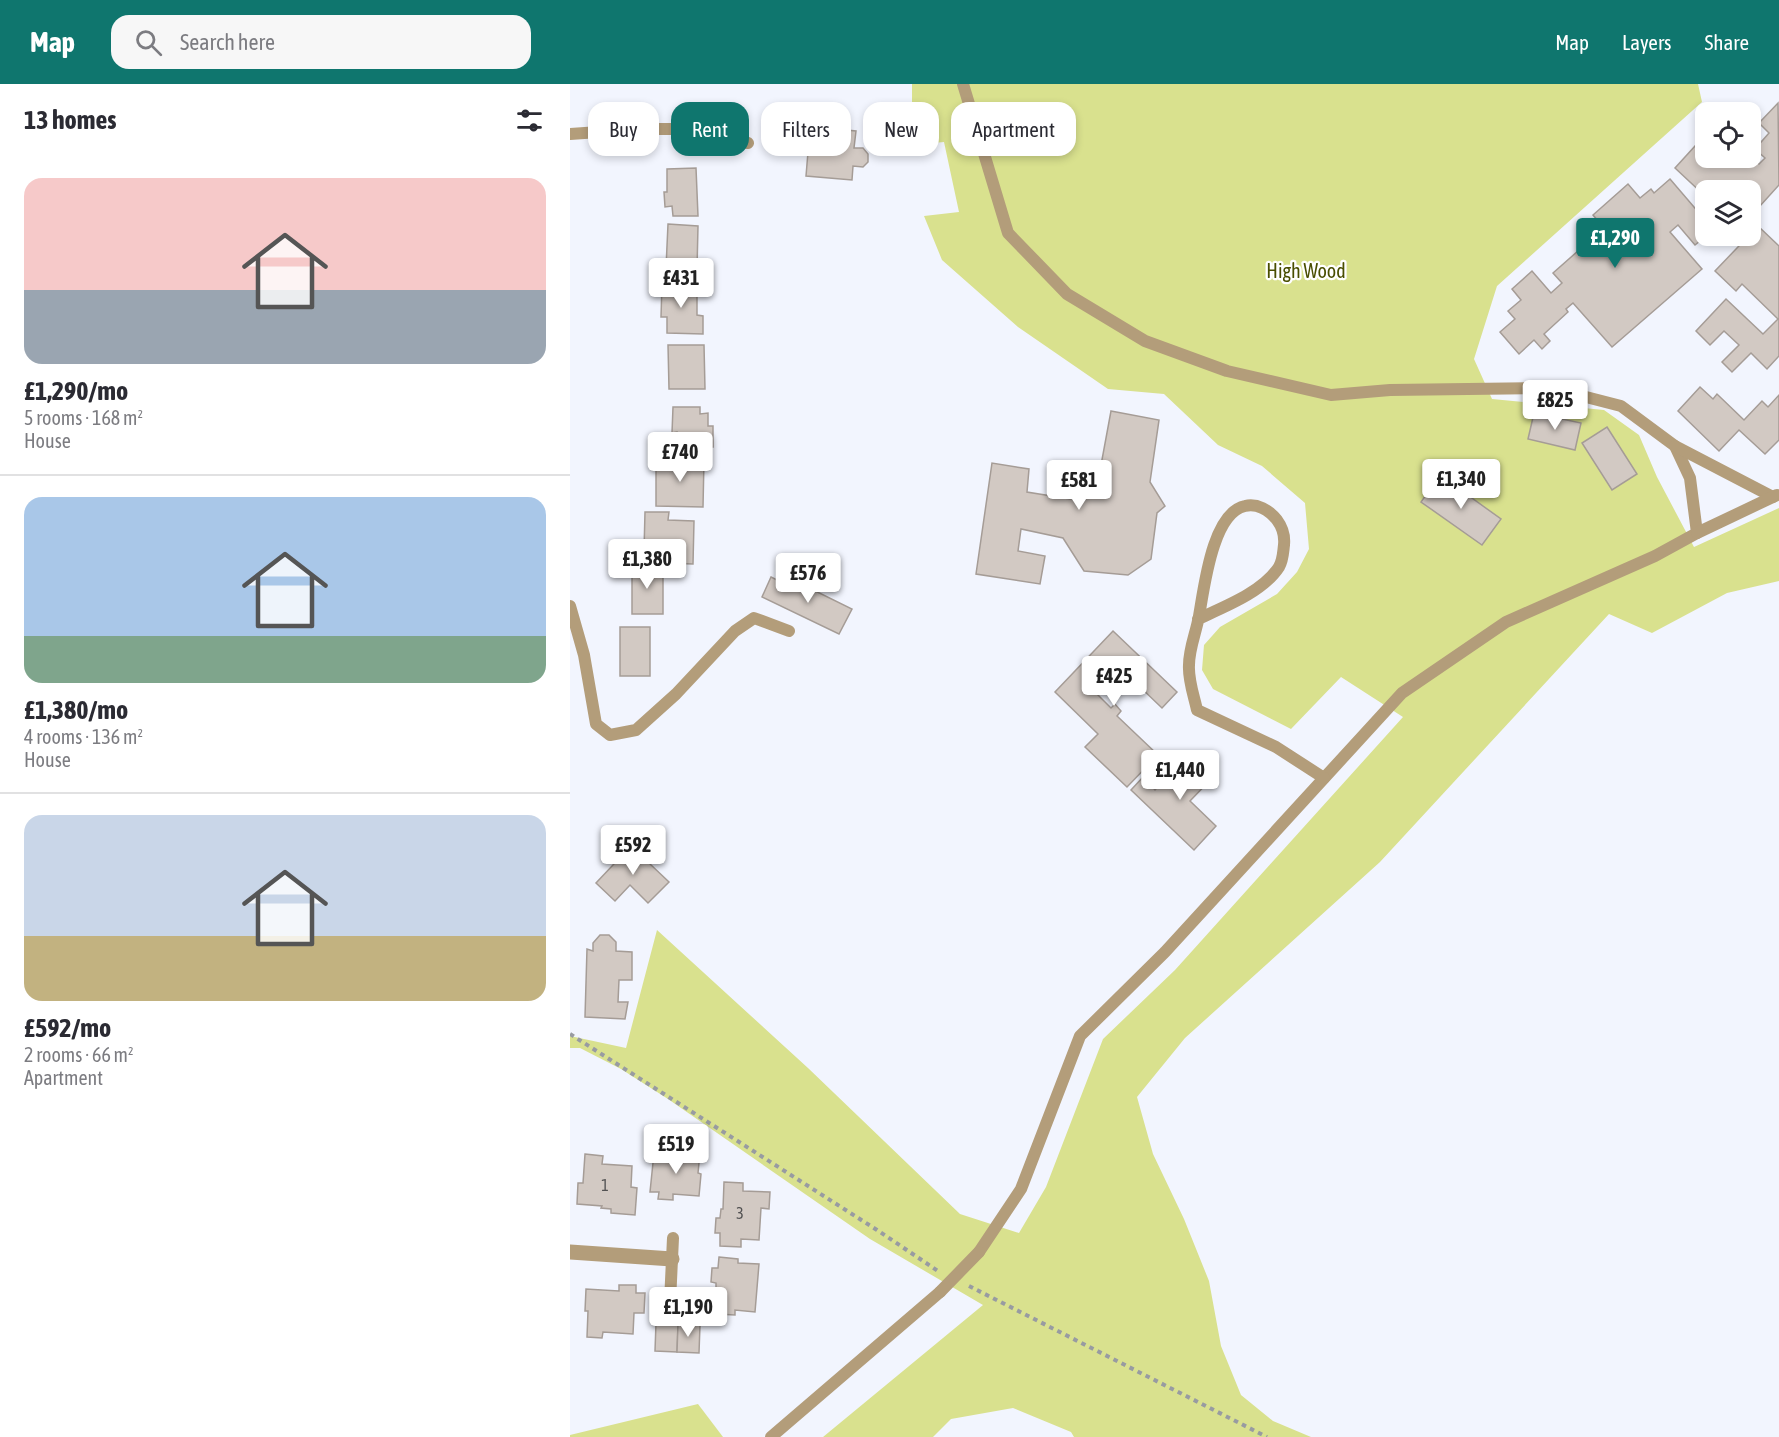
<!DOCTYPE html>
<meta charset="utf-8">
<style>
:root{--surface:#fff;--page:#f7f7f7;--text:#2b2b33;--muted:#7c7c81;--line:#e1e1e2;--accent:#0f766e}
body{margin:0;font-family:"Asap Condensed",sans-serif;background:var(--page);color:var(--text);height:100vh;display:flex;flex-direction:column;font-size:22px;white-space:nowrap}
*{box-sizing:border-box;margin:0}
p{font-size:20px;color:var(--muted)}
.icon{flex:none;width:33px;height:33px;fill:none;stroke:currentColor;stroke-width:2;stroke-linecap:round;stroke-linejoin:round}
.map{position:relative;flex:1;overflow:hidden}
.sheet{display:flex;flex-direction:column;background:var(--surface);width:570px}
.sheet>*{flex:none}
.guide{position:absolute;left:18px;top:18px;width:570px;height:54px;display:flex;gap:12px}
.buttons{position:absolute;left:1125px;top:18px;display:grid;gap:12px}
.buttons a{display:grid;place-items:center;width:66px;height:66px;border-radius:12px;background:var(--surface);box-shadow:0 3px 9px #0003;font-size:30px}
.price{position:absolute;translate:-50% -51px;padding:0 14px;border-radius:6px;background:#fff;color:#222;font-size:20px;line-height:39px;filter:drop-shadow(0 2px 3px #0008)}
.price::after{content:'';position:absolute;left:50%;top:36px;width:18px;height:14px;margin-left:-9px;background:inherit;clip-path:polygon(0 0,100% 0,50% 100%)}
.price.on{background:var(--accent);color:#fff}
ul{padding:0;list-style:none}
li{display:grid;align-content:center;gap:12px;height:318px;padding:0 24px}
li+li{border-top:2px solid var(--line)}
li span{display:grid;place-items:center;height:186px;border-radius:18px;color:#555}
li>.icon{margin-inline-start:auto}
span .icon{width:108px;height:108px;fill:#fffc;stroke-width:1}
li b{font-size:26px}
h2{display:flex;justify-content:space-between;align-items:center;height:72px;padding:0 24px;font-size:26px}
.pill{padding:0 21px;border-radius:18px;background:var(--surface);box-shadow:0 3px 9px #0003;font-size:21px;line-height:54px}
.pill.on{background:var(--accent);color:#fff}
header{display:flex;align-items:center;gap:36px;box-sizing:border-box;height:84px;padding:0 30px;background:var(--accent);color:#fff}
header strong{font-size:28px}
nav{display:flex;gap:33px;margin-inline-start:auto;font-size:21px}
.search{width:420px;height:54px;background:var(--page);display:flex;align-items:center;gap:15px;box-sizing:border-box;padding:0 21px;border-radius:18px;color:var(--muted);font-size:22px}
main{display:flex;flex:1;min-height:0}
.map>svg:first-child{display:block}
.green{fill:#d9e18e}
.building{fill:#d2c9c3;stroke:#a59c96;stroke-width:1.5}
.lines{fill:none;stroke-linecap:round;stroke-linejoin:round}
.path{stroke:#989ba1;stroke-width:4;stroke-dasharray:4.5 4.5;stroke-linecap:butt}
.lane{stroke:#b39d7a;stroke-width:12}
.street{stroke:#b39d7a;stroke-width:15}
.lane-bridge{stroke:#b39d7a;stroke-width:12}
.labels{text-anchor:middle;stroke-width:4.5;stroke-linejoin:round;paint-order:stroke}
.number-label{font-size:16px;fill:#525152}
.park-label{font-size:20px;fill:#494e01;stroke:#fff}
</style>
<header>
<strong>Map</strong>
<div class="search"><svg class="icon" aria-label="search" viewBox="0 0 24 24"><circle cx="10" cy="10" r="6"/><path d="M15 15l6 6"/></svg>Search here</div>
<nav><a>Map</a><a>Layers</a><a>Share</a></nav>
</header>
<main>
<section class="sheet">
<h2>13 homes<svg class="icon" aria-label="filters" viewBox="0 0 24 24"><path d="M4 7h16M4 17h16"/><circle cx="9" cy="7" r="2"/><circle cx="15" cy="17" r="2"/></svg></h2>
<ul>
<li><span style="background:linear-gradient(#f6c9c9 60%,#9aa5b1 0)"><svg class="icon" aria-label="home" viewBox="0 0 24 24"><path d="M3 11l9-7 9 7M6 9v11h12V9"/></svg></span><div><b>£1,290/mo</b><p>5 rooms · 168 m²</p><p>House</p></div></li>
<li><span style="background:linear-gradient(#a9c7e8 75%,#7fa58c 0)"><svg class="icon" aria-label="home" viewBox="0 0 24 24"><path d="M3 11l9-7 9 7M6 9v11h12V9"/></svg></span><div><b>£1,380/mo</b><p>4 rooms · 136 m²</p><p>House</p></div></li>
<li><span style="background:linear-gradient(#c9d6e8 65%,#c2b280 0)"><svg class="icon" aria-label="home" viewBox="0 0 24 24"><path d="M3 11l9-7 9 7M6 9v11h12V9"/></svg></span><div><b>£592/mo</b><p>2 rooms · 66 m²</p><p>Apartment</p></div></li>
</ul>
</section>
<div class="map">
<svg width="1209" height="1353" viewBox="0 0 1209 1353">
<rect width="100%" height="100%" fill="#f2f5fe"/>
<g class="green">
<polygon points="342,0 1128,0 1132,18 927,202 904,275 922,315 1034,326 1069,351 1087,393 1124,463 1209,424 1209,497 1157,509 1082,549 1039,530 810,778 615,954 567,1013 583,1070 614,1135 639,1197 651,1262 671,1311 703,1337 741,1353 504,1353 501,1348 443,1324 381,1335 363,1353 253,1353 413,1221 300,1155 98,1015 51,985 10,964 0,964 0,952 56,964 87,846 238,984 390,1130 449,1149 476,1103 533,955 605,886 833,633 771,593 721,645 643,605 632,586 634,561 650,543 707,510 727,488 739,465 735,419 692,382 648,361 594,310 538,305 448,243 372,176 354,132 389,128 374,58 342,61"/>
<polygon points="128,1320 153,1353 0,1353 0,1351"/>
</g>
<g class="building">
<polygon points="1208,19 1209,101 1180,133 1180,106 1145,106 1143,105 1136,106 1135,112 1105,84 1136,50 1136,74 1180,74 1180,72 1189,80 1195,74 1185,65 1199,49 1189,39"/>
<polygon points="265,45 286,47 284,64 293,64 298,70 298,78 293,83 283,82 282,96 236,92 238,68 228,67 230,46 264,50"/>
<polygon points="126,84 128,132 103,132 102,122 95,123 94,108 97,108 97,85"/>
<polygon points="1100,95 1136,137 1136,152 1125,161 1108,141 1100,148 1132,185 1042,263 1003,219 996,225 998,228 974,250 980,257 972,265 964,256 949,270 930,248 945,235 938,227 951,216 942,205 962,187 981,209 992,199 983,189 1034,144 1023,131 1058,100 1070,114 1081,105 1084,109"/>
<polygon points="98,140 128,142 127,185 96,184"/>
<polygon points="1188,142 1209,162 1209,272 1197,285 1181,269 1162,288 1152,278 1169,261 1154,247 1140,261 1126,247 1156,215 1193,250 1208,235 1172,200 1166,207 1145,187"/>
<polygon points="92,200 127,201 127,231 133,232 133,250 97,249 97,233 91,233"/>
<polygon points="98,261 134,261 135,305 99,305"/>
<polygon points="1130,303 1143,315 1147,310 1174,336 1192,317 1198,323 1209,311 1209,356 1195,370 1169,346 1149,367 1108,327"/>
<polygon points="103,323 130,323 130,330 138,329 138,342 143,342 143,363 107,362 107,348 102,349"/>
<polygon points="541,327 589,336 580,398 595,422 587,429 581,475 558,491 514,487 493,454 451,445 448,467 475,472 470,500 406,490 422,379 459,385 457,408 500,415 529,392"/>
<polygon points="964,329 1011,339 1005,366 958,355"/>
<polygon points="1037,343 1067,390 1042,406 1012,359"/>
<polygon points="86,375 134,376 133,423 86,422"/>
<polygon points="870,391 931,435 912,461 851,418"/>
<polygon points="75,428 99,428 98,436 124,437 123,480 93,479 93,467 74,467"/>
<polygon points="62,481 93,482 93,530 62,530"/>
<polygon points="201,493 213,499 217,493 282,525 269,550 192,513"/>
<rect x="50" y="543" width="30" height="49"/>
<polygon points="543,547 607,608 592,624 545,579 521,604 541,624 545,620 551,627 547,632 588,671 557,703 515,663 528,650 485,608"/>
<polygon points="620,669 644,692 620,717 646,742 624,766 561,706 573,693 585,706"/>
<polygon points="59,764 66,771 72,764 84,775 80,780 99,798 78,819 60,801 45,817 26,799"/>
<polygon points="30,851 39,851 46,858 46,867 62,868 62,896 49,896 48,918 58,918 55,935 15,933 17,865 23,867 23,859"/>
<polygon points="112,1067 130,1069 128,1089 131,1090 129,1112 103,1110 103,1116 88,1115 89,1108 80,1108 84,1069 111,1072"/>
<polygon points="15,1070 33,1072 32,1080 62,1082 61,1103 67,1104 65,1131 41,1129 41,1125 31,1124 32,1122 7,1120 8,1099 13,1099"/>
<polygon points="154,1098 173,1099 173,1107 200,1108 199,1125 191,1124 189,1156 171,1155 171,1163 150,1162 150,1149 145,1149 146,1134 150,1134 151,1125 153,1125"/>
<polygon points="149,1173 168,1175 168,1179 189,1180 185,1228 165,1226 165,1231 146,1230 146,1199 141,1198 142,1184 148,1184"/>
<polygon points="49,1201 66,1201 66,1209 75,1209 74,1229 64,1229 63,1250 33,1248 32,1254 17,1253 18,1227 15,1227 16,1205 49,1207"/>
<polygon points="86,1239 108,1240 107,1268 85,1267"/>
<polygon points="108,1240 130,1241 129,1269 107,1268"/>
</g>
<g class="lines">
<g class="path">
<polyline points="0,950 307,1146 368,1187"/>
<polyline points="399,1202 697,1353"/>
</g>
<g class="lane">
<polyline points="393,0 438,149 497,210 575,257 657,287 761,311 820,306 981,304 1051,322 1105,362 1120,394 1127,449 1085,472 936,538 832,609 595,868 510,952 451,1105 409,1168"/>
<polyline points="0,50 72,45 109,45 178,59"/>
<polyline points="1105,362 1203,413"/>
<polyline points="1127,449 1207,411"/>
<polyline points="0,522 14,571 26,640 40,651 66,646 106,610 165,547 184,534 219,547"/>
<path d="M628 535C654 523 693 508 709 483 713 476 713 469 714 461 715 451 713 444 707 436 699 426 687 419 675 422 642 429 634 505 629 532 626 549 619 564 619 581 618 596 624 612 627 626L706 663 754 694"/>
<polyline points="100,1218 103,1154"/>
<polyline points="201,1353 370,1208"/>
</g>
<polyline class="street" points="0,1168 102,1175"/>
<polyline class="lane-bridge" points="370,1208 409,1168"/>
</g>
<g class="labels">
<g class="number-label">
<text x="35" y="1107">1</text>
<text x="170" y="1135">3</text>
</g>
<g class="park-label">
<text x="736" y="194">High Wood</text>
</g>
</g>
</svg>
<div class="buttons">
<a><svg class="icon" aria-label="locate" viewBox="0 0 24 24"><circle cx="12" cy="12" r="6"/><path d="M12 2v4M12 18v4M2 12h4M18 12h4"/></svg></a>
<a><svg class="icon" aria-label="layers" viewBox="0 0 24 24"><path d="M12 4l9 5-9 5-9-5zM3 14l9 5 9-5"/></svg></a>
</div>
<b class="price on" style="left:1045px;top:185px">£1,290</b>
<b class="price" style="left:111px;top:225px">£431</b>
<b class="price" style="left:985px;top:347px">£825</b>
<b class="price" style="left:110px;top:399px">£740</b>
<b class="price" style="left:891px;top:426px">£1,340</b>
<b class="price" style="left:509px;top:427px">£581</b>
<b class="price" style="left:77px;top:506px">£1,380</b>
<b class="price" style="left:238px;top:520px">£576</b>
<b class="price" style="left:544px;top:623px">£425</b>
<b class="price" style="left:610px;top:717px">£1,440</b>
<b class="price" style="left:63px;top:792px">£592</b>
<b class="price" style="left:106px;top:1091px">£519</b>
<b class="price" style="left:118px;top:1254px">£1,190</b>
<div class="guide">
<a class="pill">Buy</a>
<a class="pill on">Rent</a>
<a class="pill">Filters</a>
<a class="pill">New</a>
<a class="pill">Apartment</a>
</div>
</div>
</main>
